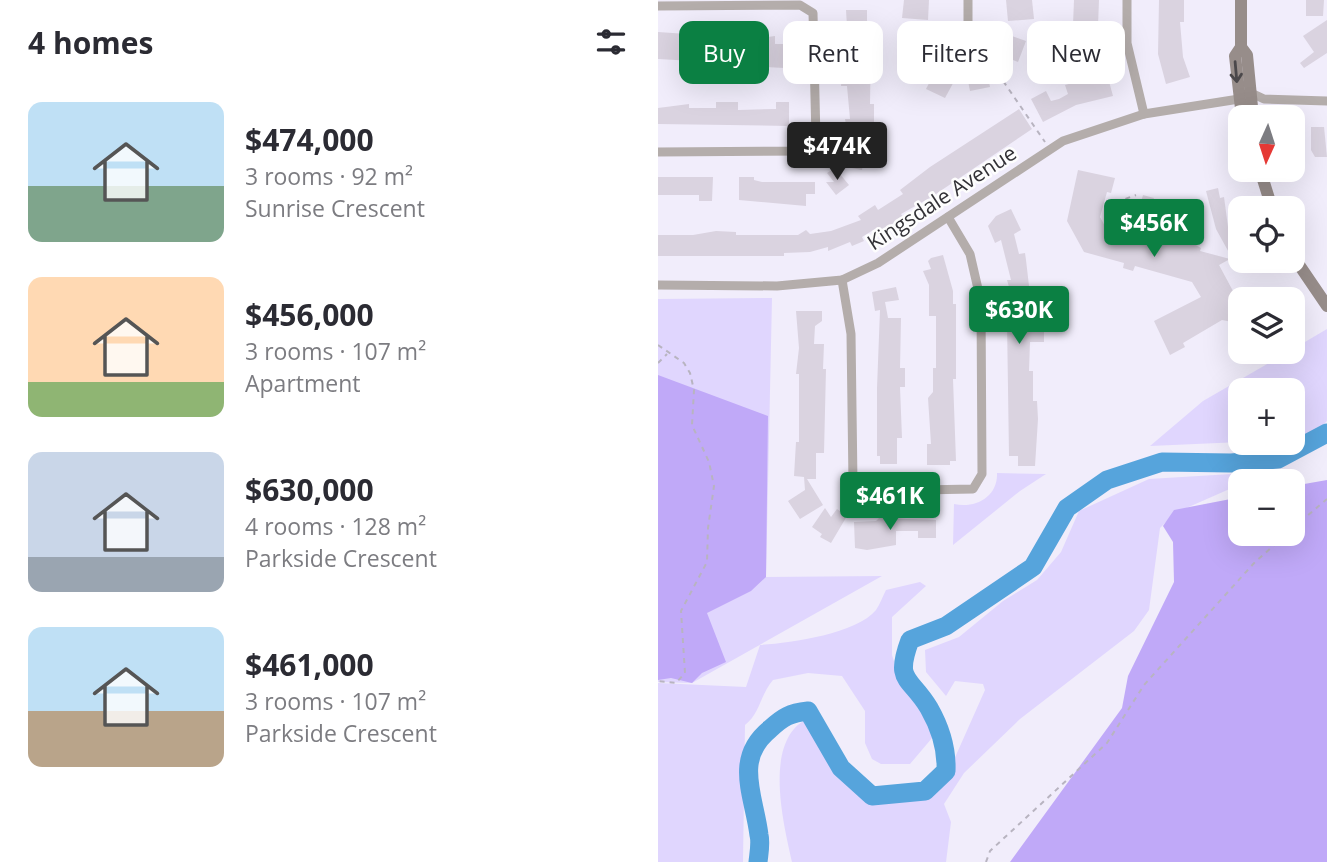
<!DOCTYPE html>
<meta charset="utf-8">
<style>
:root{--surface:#fff;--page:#f7f7f7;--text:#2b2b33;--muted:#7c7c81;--accent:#0b8043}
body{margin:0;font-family:"Open Sans",sans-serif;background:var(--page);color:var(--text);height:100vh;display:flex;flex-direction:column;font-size:26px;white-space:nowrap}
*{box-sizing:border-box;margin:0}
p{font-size:23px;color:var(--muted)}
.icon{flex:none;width:38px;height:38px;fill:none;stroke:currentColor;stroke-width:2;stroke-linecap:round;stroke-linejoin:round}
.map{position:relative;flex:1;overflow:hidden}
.details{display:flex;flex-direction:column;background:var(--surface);width:658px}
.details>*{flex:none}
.banner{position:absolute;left:21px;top:21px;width:542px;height:63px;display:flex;gap:14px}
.needle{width:46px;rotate:183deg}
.controls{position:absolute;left:570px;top:105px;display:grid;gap:14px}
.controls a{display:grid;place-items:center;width:77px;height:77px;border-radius:14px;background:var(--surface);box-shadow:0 7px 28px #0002;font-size:35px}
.price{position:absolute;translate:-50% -60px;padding:0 16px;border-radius:7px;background:var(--accent);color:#fff;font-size:23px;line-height:46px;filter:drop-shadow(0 2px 4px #0008)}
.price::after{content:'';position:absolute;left:50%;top:42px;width:21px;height:16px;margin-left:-10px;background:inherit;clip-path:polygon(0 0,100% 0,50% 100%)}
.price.selected{background:#222;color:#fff}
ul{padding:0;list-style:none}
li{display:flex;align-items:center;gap:21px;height:175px;padding:0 28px}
li span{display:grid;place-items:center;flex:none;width:196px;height:140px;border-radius:14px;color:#555}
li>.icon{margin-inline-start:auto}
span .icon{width:84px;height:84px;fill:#fffc;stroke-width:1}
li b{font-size:30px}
h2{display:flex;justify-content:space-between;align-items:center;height:84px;padding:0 28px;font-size:30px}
.tag{padding:0 24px;border-radius:14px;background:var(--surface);box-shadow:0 7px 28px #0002;font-size:24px;line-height:63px}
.tag.selected{background:var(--accent);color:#fff}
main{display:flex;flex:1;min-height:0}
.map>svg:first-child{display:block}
.green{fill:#e0d6fe}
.forest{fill:#c0a9f8}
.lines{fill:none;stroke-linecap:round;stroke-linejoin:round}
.river{stroke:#56a4dc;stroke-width:19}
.building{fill:#dad3e0}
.path{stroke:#b8b4c0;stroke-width:2;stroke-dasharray:5 5;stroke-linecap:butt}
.minor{stroke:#b4adab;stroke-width:9}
.secondary{stroke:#978d8a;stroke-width:12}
.oneway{stroke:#4b484b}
.labels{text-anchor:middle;stroke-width:5;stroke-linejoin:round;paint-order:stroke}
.street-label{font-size:21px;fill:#323136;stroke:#fdfdfd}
</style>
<main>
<section class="details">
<h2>4 homes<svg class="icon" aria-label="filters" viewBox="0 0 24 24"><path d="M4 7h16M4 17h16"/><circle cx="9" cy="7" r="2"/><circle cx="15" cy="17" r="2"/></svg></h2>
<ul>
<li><span style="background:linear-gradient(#bfe0f5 60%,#7fa58c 0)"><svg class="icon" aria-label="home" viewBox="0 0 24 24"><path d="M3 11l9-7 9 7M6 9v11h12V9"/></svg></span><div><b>$474,000</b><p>3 rooms · 92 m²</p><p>Sunrise Crescent</p></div></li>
<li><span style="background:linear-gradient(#ffd9b3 75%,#8fb573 0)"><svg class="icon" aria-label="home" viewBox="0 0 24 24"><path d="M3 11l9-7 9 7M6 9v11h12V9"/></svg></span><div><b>$456,000</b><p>3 rooms · 107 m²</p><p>Apartment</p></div></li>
<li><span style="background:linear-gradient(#c9d6e8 75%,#9aa5b1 0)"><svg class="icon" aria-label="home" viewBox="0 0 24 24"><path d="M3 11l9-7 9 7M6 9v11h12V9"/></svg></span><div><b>$630,000</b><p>4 rooms · 128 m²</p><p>Parkside Crescent</p></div></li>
<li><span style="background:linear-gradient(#bfe0f5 60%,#b9a48a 0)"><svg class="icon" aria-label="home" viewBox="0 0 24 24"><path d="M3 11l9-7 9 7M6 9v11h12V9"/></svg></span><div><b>$461,000</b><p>3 rooms · 107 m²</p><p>Parkside Crescent</p></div></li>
</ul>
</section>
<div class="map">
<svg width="669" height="862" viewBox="0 0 669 862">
<rect width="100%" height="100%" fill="#f1edfb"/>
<g class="green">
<polygon points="114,298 108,577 224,576 34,683 0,682 0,299"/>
<path d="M669 329V421C652 438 607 481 583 481V484L517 513 502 528 491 610 476 631 362 719 306 773 286 804 293 822 288 862H134C125 821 103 735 155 716L166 723 200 783 213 795 243 797 282 783 291 771 327 690 325 684 297 681 288 696 268 672 267 650 301 637 345 601 379 580 403 552 421 511 491 479 590 473 610 463 608 443H635V390H583V442L492 446 545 401 630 352H635V349Z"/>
<path d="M339 473 388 474 362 491 295 545 296 504C317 509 340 497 339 473Z"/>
<path d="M262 582 268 586 234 617V655L241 677C263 689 273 707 280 731L252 764H223L214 759 207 743V711L184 676 150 673 115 680C102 695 102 714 87 725L85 862H0V683L88 687 102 645C132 643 198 634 218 610 222 604 225 596 228 590Z"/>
</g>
<g class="forest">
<polygon points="0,375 110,416 108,577 93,591 49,613 68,662 44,673 34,683 13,678 0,680"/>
<polygon points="669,480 669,862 352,862 464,708 470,676 516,582 515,542 505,526 516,510 583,497 583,534 635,534 635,486"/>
</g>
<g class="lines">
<path class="river" d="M100 862C101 853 103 843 101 835 96 795 75 759 112 729 125 717 132 713 150 711L183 768 214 796 267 791 288 771C289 748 283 729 271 708 252 676 236 683 252 640L288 626 375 567 409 508 449 480 504 462 573 463 620 459 669 433"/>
</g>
<g class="building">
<polygon points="246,0 271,0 270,20 244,18"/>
<polygon points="348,0 374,0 376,19 350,21"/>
<polygon points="416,0 441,0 439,51 414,51"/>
<polygon points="501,0 526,0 526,22 522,22 525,57 532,77 508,84 500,54"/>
<polygon points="648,0 666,0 665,16 648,16"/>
<polygon points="188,10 209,10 209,42 213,42 212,104 216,104 216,130 211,130 204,170 183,166 189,131 187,119 192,119 189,86 183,86 184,74 188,74 188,56 183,56 183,42 190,42"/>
<polygon points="669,20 669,53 646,68 642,63 656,52 645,36"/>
<polygon points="0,32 44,35 44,32 56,32 55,43 74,43 74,32 85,32 85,40 117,36 117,44 127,44 127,68 107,67 107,56 71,55 71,63 0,59"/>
<polygon points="266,36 273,54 260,60 252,41"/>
<polygon points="354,36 368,41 360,62 345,56"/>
<polygon points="280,66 299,76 287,98 268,89"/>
<polygon points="329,72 332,87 312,91 309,76"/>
<polygon points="449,74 455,96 418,105 385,122 373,99 388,91 393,101 401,99 410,94 407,85"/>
<polygon points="58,102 80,102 80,110 118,109 118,102 131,102 131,126 0,124 0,108 31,104 31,108 58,108"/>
<polygon points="361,109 374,129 275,196 243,214 245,217 236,223 222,231 220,227 204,237 206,241 194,246 192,242 170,251 170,247 152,252 126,253 126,256 0,256 0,235 35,235 58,231 78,232 78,235 140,235 148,230 152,234 173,231 203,220 200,216 217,205 220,210 245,194 242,190 272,167"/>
<polygon points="653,127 666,127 669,157 657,157 653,150"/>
<polygon points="177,168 191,185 178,195 168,182 176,182 169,173"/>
<polygon points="420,170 457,178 453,193 449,192 442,217 454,239 458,225 466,228 469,217 478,219 485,195 496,198 489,222 526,233 524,241 536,244 543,248 542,251 572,259 561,265 575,291 583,291 574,322 564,320 525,343 527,347 512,355 496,321 543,297 534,282 477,266 475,271 465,268 466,263 426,252 409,221"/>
<polygon points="0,177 55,177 54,201 41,201 41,195 0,195"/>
<polygon points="81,177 96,177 96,180 104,182 157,182 157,194 148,194 148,206 81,200"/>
<polygon points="560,188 562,198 566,197 570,227 583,249 583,253 574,258 558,229 548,191"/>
<polygon points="353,209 363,230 356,234 361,254 367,253 368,260 373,303 372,331 386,331 386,342 372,342 371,371 375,371 375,401 379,401 380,419 377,466 360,466 360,456 351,456 349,321 352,321 353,294 349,280 353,280 343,240 337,243 330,226 338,216"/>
<polygon points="285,255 295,291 295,304 298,304 298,379 295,379 298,461 292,461 292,465 269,465 269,444 273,444 270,398 275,392 275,368 278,368 278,316 271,316 271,285 265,271 273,269 270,261 273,258"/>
<polygon points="238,287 241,300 227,302 230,318 243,318 242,368 247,368 247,387 242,387 244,438 239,438 239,464 222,464 222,456 219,456 219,388 222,310 217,311 214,292"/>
<polygon points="138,311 164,311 164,321 157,326 156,344 166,344 165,369 168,369 166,453 158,453 158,479 149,479 165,505 142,519 130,501 147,490 146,477 136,476 138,442 141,442 141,374 138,374 141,348"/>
<polygon points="167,508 173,517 179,509 189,516 173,543 162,537 164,534 154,527"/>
<polygon points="221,518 278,520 278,538 260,538 260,531 238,531 238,545 209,550 197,548 196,522 218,521"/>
</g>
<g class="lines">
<g class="path">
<polyline points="317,40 387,142"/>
<polyline points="448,201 459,202 478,195"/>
<polyline points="0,345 26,363 32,373 36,390 34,425 51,462 56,486 50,528 49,562 23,611 27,673 18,683 0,681"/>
<polyline points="0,363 9,354"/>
<polyline points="635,528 669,499"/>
<polyline points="328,862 332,851 449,743 486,685 597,562 629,534"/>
</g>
<g class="minor">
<polyline points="469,0 469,43 486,114"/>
<polyline points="0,6 142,5 155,13 158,139 151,151 0,152"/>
<polyline points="310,31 310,0"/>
<polyline points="591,92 606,99 669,101"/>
<polyline points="184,280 193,334 195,483 209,491 315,489 324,474 323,302 312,254 290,217"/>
<polyline points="0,285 119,286 184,280 220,263 405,141 486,114 581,99"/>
</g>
<g class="secondary">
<polyline points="583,0 583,47 577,56 584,117"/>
<polyline points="583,47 589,55 595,117"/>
<polyline points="602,170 614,208"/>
<polyline points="635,256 669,306"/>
</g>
</g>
<defs><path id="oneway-shaft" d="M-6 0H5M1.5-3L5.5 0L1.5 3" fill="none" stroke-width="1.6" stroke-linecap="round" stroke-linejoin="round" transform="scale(1.75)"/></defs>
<use class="oneway" href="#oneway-shaft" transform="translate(578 72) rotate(85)"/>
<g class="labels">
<g class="street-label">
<text transform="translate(284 198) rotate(-33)" y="7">Kingsdale Avenue</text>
</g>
</g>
</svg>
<div class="controls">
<a><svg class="needle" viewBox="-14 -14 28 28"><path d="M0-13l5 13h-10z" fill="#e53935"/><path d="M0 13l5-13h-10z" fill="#7c7c81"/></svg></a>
<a><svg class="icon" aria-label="locate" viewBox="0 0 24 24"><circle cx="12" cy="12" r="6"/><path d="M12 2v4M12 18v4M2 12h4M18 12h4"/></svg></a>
<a><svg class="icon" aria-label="layers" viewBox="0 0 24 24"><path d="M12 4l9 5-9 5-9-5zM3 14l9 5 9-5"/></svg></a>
<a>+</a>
<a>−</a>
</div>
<b class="price selected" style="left:179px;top:182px">$474K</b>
<b class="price" style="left:496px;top:259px">$456K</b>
<b class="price" style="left:361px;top:346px">$630K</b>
<b class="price" style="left:232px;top:532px">$461K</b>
<div class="banner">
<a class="tag selected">Buy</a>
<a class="tag">Rent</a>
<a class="tag">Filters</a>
<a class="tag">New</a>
</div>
</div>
</main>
